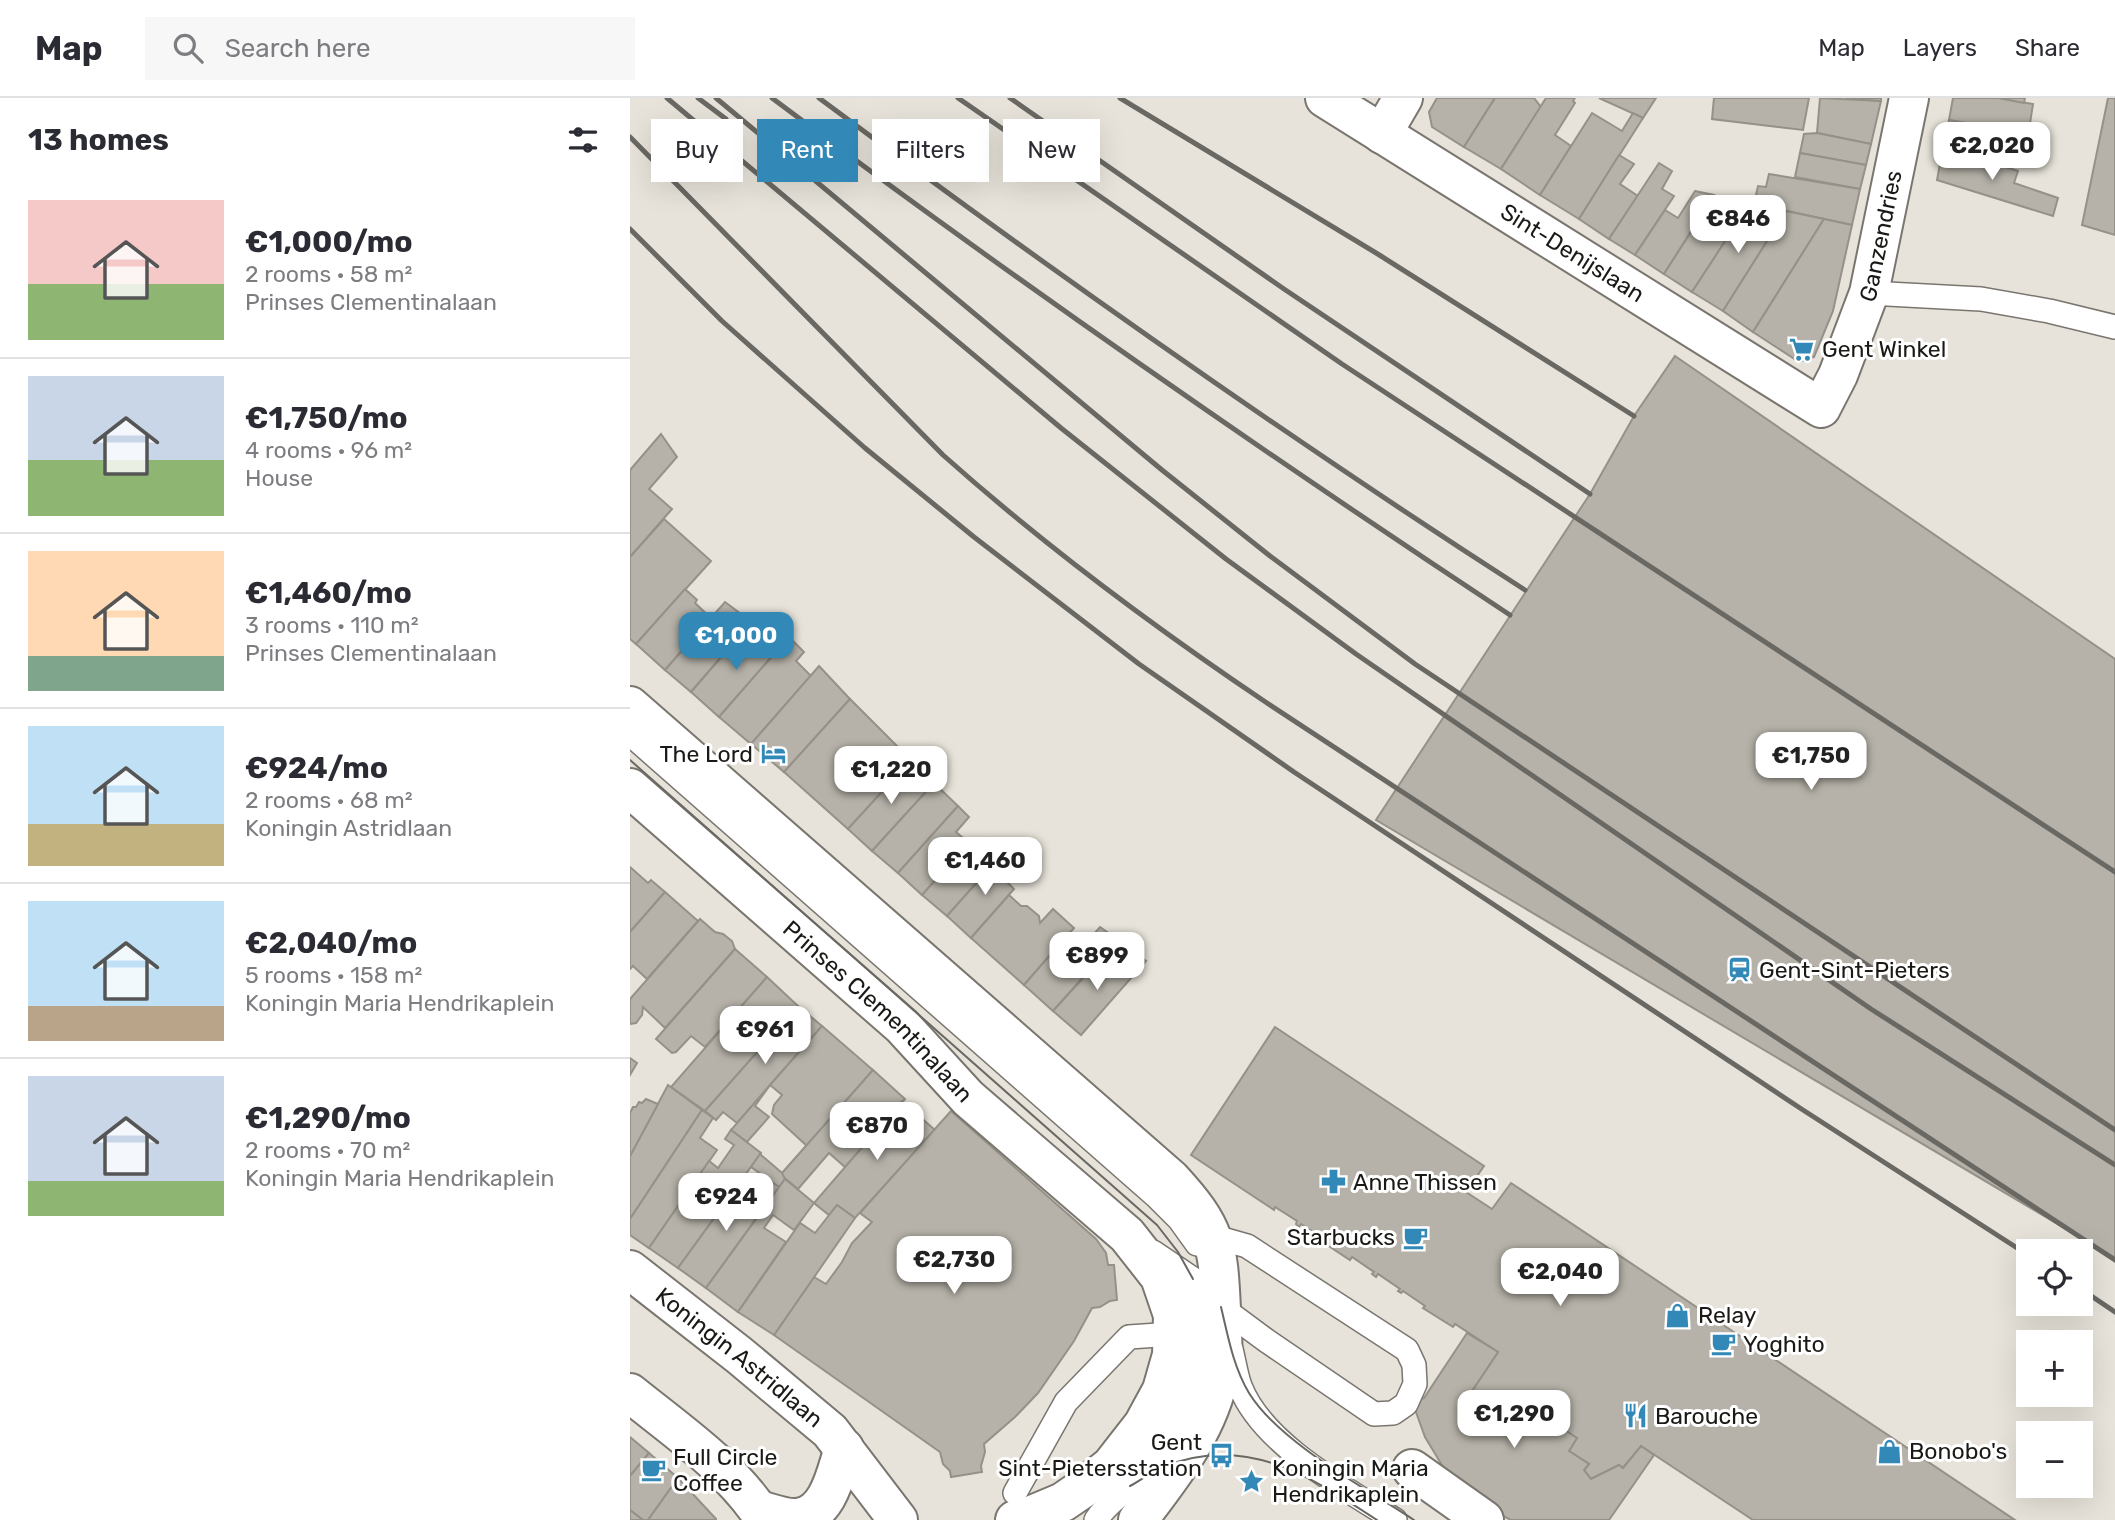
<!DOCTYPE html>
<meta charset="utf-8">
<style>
:root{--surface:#fff;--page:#f7f7f7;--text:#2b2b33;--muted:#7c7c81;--line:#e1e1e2;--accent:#3288b7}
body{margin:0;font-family:Rubik,sans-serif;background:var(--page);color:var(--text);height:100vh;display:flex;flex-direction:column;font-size:26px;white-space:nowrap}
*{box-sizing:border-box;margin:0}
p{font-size:23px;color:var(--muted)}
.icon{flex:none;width:38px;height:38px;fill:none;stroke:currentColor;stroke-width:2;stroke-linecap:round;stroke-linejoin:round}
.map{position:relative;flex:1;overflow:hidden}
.panel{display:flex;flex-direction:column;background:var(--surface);width:630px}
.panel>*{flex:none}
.top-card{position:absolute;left:21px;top:21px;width:665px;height:63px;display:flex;gap:14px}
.controls{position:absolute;left:1386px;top:1141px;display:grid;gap:14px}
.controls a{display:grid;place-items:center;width:77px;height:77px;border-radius:0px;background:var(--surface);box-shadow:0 7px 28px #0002;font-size:35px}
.price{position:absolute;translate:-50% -60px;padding:0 16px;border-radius:14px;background:#fff;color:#222;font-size:23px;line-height:46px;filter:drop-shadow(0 2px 4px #0008)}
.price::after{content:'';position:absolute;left:50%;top:42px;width:21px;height:16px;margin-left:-10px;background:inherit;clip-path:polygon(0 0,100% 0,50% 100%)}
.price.current{background:var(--accent);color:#fff}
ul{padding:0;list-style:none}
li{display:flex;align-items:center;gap:21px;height:175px;padding:0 28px}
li+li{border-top:2px solid var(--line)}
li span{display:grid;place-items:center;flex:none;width:196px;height:140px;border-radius:0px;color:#555}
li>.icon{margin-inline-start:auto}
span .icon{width:84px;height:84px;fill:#fffc;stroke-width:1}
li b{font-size:30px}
h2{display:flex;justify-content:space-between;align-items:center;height:84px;padding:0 28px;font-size:30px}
.chip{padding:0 24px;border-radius:0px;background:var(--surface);box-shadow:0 7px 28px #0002;font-size:24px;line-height:63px}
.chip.current{background:var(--accent);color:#fff}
header{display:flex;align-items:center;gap:42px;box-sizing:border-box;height:98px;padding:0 35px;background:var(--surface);border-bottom:2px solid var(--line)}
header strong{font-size:33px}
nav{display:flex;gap:38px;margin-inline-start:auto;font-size:24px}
.search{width:490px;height:63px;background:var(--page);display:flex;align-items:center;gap:18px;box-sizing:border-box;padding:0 24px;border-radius:0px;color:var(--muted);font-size:26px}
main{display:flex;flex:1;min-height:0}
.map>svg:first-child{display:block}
.building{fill:#b6b2a9;stroke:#959189;stroke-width:2}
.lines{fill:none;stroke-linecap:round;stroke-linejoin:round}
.service-casing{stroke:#7a766f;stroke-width:26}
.minor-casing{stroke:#7a766f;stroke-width:42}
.tertiary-casing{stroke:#7a766f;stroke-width:42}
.service{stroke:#fff;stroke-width:23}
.minor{stroke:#fff;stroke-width:38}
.tertiary{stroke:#fff;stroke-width:38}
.tram{stroke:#6a6863;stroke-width:2}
.rail{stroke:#6a6863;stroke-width:5}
.labels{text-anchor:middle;stroke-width:6;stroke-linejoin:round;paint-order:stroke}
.street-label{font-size:23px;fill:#1a1916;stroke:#fff}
.poi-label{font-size:23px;fill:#1a1916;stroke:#fff;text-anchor:start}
</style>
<header>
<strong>Map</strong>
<div class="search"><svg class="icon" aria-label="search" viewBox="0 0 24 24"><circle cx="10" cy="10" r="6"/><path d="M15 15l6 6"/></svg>Search here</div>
<nav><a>Map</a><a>Layers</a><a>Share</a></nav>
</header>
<main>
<section class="panel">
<h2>13 homes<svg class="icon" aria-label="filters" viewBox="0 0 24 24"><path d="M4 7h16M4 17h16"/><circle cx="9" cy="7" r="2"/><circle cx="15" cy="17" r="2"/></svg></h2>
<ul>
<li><span style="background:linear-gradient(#f6c9c9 60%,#8fb573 0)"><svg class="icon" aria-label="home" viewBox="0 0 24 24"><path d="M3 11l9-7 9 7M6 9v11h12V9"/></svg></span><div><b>€1,000/mo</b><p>2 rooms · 58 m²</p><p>Prinses Clementinalaan</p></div></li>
<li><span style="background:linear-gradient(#c9d6e8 60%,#8fb573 0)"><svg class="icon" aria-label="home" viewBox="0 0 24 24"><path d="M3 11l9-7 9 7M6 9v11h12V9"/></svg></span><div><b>€1,750/mo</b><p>4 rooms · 96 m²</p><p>House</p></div></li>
<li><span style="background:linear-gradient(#ffd9b3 75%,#7fa58c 0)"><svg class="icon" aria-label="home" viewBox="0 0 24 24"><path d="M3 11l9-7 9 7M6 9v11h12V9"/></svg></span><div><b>€1,460/mo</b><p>3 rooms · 110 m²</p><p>Prinses Clementinalaan</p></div></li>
<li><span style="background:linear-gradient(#bfe0f5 70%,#c2b280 0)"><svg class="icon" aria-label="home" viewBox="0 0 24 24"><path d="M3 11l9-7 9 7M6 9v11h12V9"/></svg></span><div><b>€924/mo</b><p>2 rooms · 68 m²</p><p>Koningin Astridlaan</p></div></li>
<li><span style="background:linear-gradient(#bfe0f5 75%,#b9a48a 0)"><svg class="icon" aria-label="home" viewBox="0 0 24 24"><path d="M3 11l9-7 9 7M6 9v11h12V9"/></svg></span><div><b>€2,040/mo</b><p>5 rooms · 158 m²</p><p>Koningin Maria Hendrikaplein</p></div></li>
<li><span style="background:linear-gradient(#c9d6e8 75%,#8fb573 0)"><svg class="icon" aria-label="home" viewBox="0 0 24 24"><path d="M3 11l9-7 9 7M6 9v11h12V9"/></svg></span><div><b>€1,290/mo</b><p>2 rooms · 70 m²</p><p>Koningin Maria Hendrikaplein</p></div></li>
</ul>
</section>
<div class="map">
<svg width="1485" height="1422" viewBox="0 0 1485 1422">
<rect width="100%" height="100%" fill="#e7e3da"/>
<g class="building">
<polygon points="807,0 865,0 834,49 802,29 799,14"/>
<polygon points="865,0 904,0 911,9 871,71 834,49"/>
<polygon points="916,0 945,0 943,3 945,5 925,37 941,48 910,97 871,71"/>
<polygon points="969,0 1026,0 1013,20"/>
<polygon points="1084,0 1179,0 1173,32 1082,21"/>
<polygon points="1190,0 1251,3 1241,46 1187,35"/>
<polygon points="1216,0 1251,0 1251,3"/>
<polygon points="1323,0 1369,0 1403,6 1399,32 1391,31 1390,35 1319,22"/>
<polygon points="1369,0 1395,0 1394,5"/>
<polygon points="1478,0 1485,0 1485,137 1452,127"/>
<polygon points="962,15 992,33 1003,15 1013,20 949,121 910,97"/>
<polygon points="1319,22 1387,34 1381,71 1313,50"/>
<polygon points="1187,35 1241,46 1236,67 1170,55 1174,36"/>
<polygon points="1313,50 1388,73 1384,85 1428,100 1423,118 1307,82"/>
<polygon points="1170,55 1236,67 1230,91 1165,79"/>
<polygon points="989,57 1004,66 990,86 1008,98 979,141 949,121"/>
<polygon points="1029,65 1042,73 1032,91 1044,98 1005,157 979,141"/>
<polygon points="1139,76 1230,91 1222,127 1124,106 1128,88 1136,89"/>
<polygon points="1065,93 1084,97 1034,176 1005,157 1035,112 1048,120"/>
<polygon points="1098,100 1120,105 1062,194 1034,176 1068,123 1077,130"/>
<polygon points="1120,105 1156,113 1093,213 1062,194"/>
<polygon points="1156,113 1194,121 1123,234 1093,213"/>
<polygon points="1194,121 1222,127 1203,213 1184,259 1169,264 1123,234"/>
<polygon points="1045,258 1485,561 1485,1160 746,722 960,396 1004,318"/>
<polygon points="31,336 47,359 19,391 42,411 0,459 0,372"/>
<polygon points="34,421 81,463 6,546 0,541 0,459"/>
<polygon points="55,491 67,502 65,505 81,520 35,572 6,546"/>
<polygon points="95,504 111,516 94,536 103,545 61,594 35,572"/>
<polygon points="153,525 159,539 89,619 61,594 108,540 126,556"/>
<polygon points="159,539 174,554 166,563 181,578 121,646 89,619"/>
<polygon points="189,568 220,601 154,674 121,646"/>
<polygon points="220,601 281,662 218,731 154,674"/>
<polygon points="281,662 304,685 242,753 218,731"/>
<polygon points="304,685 328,708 268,775 242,753"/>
<polygon points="328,708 339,719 326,734 339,745 292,797 268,775"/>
<polygon points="360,740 374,754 317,818 292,797 335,749 345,757"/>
<polygon points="374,754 389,770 376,783 384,791 341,840 317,818"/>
<polygon points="0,769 18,785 21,782 35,794 0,834"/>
<polygon points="35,794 68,823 17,881 3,868 0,871 0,834"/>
<polygon points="379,797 391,808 397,808 409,818 410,825 423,811 444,830 394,887 341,840"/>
<polygon points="70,821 85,834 93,836 102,843 105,851 35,930 13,909 12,917 6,925 0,926 0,901"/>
<polygon points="470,829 487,841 423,913 394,887 434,841 449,853"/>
<polygon points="105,851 137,879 75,949 61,938 46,954 42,955 26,941"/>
<polygon points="499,851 516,863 451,937 423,913 465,867 476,876"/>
<polygon points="137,879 168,908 75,1013 41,989"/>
<polygon points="168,908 192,928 107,1025 93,1014 86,1022 75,1013"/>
<polygon points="192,928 243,972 177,1048 142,1016 144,1007 152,997 140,987"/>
<polygon points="645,929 854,1068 836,1094 862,1111 881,1085 1385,1422 1123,1422 1011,1348 993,1370 989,1367 961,1381 954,1372 959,1366 939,1353 947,1340 881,1297 873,1310 841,1302 842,1293 868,1254 825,1226 823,1229 793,1210 795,1208 773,1193 771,1195 768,1193 770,1191 748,1176 746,1179 742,1176 744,1174 722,1159 720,1162 691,1143 693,1140 671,1126 669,1129 666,1126 667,1123 645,1109 644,1112 561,1057"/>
<polygon points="0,960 7,965 0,977"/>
<polygon points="243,972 275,1001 215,1069 199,1055 168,1091 152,1078 152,1075"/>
<polygon points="38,987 72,1012 0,1121 0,1058"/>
<polygon points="140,987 125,1008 139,1019 117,1044 101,1032"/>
<polygon points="16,1001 28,1006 0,1058 0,1015 3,1009 6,1009 9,1004 12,1005"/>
<polygon points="272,1003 305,1032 225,1120 207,1107 199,1117 184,1105"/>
<polygon points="72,1012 83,1020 70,1040 87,1052 19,1150 0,1137 0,1121"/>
<polygon points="321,1013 466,1141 476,1155 478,1167 484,1167 487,1202 480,1203 470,1209 462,1210 444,1243 408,1295 385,1319 354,1346 355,1354 351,1368 352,1374 321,1379 320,1373 313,1366 310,1354 144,1237 184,1179 196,1186 212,1164 222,1145 242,1124 230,1115"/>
<polygon points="101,1032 131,1055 48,1170 19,1150 79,1063 88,1070 104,1047 95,1041"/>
<polygon points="130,1056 152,1075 155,1081 149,1089 121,1069"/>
<polygon points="133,1078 149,1089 76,1190 48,1170 101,1097 113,1105"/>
<polygon points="155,1081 184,1105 164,1132 143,1117 134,1130 156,1144 108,1214 76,1190"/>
<polygon points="207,1107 225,1120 144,1237 108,1214 170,1125 185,1135"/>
<polygon points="837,1235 868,1254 842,1293 841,1302 873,1310 881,1297 947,1340 939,1353 959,1366 954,1372 961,1381 989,1367 993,1370 1011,1348 1024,1357 979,1422 881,1422 861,1412 829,1387 813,1369 795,1339 782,1303 794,1300"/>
<polygon points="0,1339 19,1355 0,1378"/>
<polygon points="19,1355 48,1380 18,1422 13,1422 0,1412 0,1378"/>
<polygon points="48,1380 86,1421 86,1422 18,1422"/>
<polygon points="0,1412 13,1422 0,1422"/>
</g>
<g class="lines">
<defs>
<g id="service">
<polyline points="1239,195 1351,201 1419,213 1485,229"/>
<polyline points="0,636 527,1099 549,1121 567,1146"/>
<polyline points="523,1154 563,1181 591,1209 637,1243 744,1316 763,1315 776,1306 785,1286 784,1267 777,1252 617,1148 582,1138"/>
<path d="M601 1251C604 1263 606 1277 610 1288 632 1346 715 1390 765 1422"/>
<polyline points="385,1395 436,1304 499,1239 543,1236"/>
<path d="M466 1422C475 1408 488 1399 500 1388 530 1357 573 1277 572 1234 572 1215 567 1198 563 1181"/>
</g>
<g id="minor">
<path id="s1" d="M695 0 1191 310 1208 277 1239 195 1279 0"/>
<polyline points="752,36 773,0"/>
<path id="s2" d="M0 1172 109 1257 200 1333 268 1422"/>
<path d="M0 1295C47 1333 102 1370 135 1422"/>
<polyline points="782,1371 854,1422"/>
<path d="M129 1412C141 1415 154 1421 167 1420 199 1417 206 1374 214 1350"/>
</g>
<g id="tertiary">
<path d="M0 608 541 1081C586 1130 588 1146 591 1211 592 1232 594 1253 590 1274 579 1332 542 1377 508 1422"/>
<path id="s3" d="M0 690 272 928 338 1000 497 1137 530 1179 543 1217 542 1257 532 1292 513 1327 481 1368 452 1391 433 1404 402 1417 385 1422"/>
</g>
</defs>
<use href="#service" class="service-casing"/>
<use href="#minor" class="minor-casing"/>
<use href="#tertiary" class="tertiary-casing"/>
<use href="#service" class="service"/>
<use href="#minor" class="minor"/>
<use href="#tertiary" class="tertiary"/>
<g class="tram">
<polyline points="0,662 527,1127 548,1154 563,1181"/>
<path d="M591 1209C598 1238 603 1268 619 1295 649 1344 735 1390 784 1422"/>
<path d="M500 1388C511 1382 521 1374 533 1369 615 1335 680 1378 747 1422"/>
</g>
<g class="rail">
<polyline points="37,0 431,330 596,461 726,556 1241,911 1485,1067"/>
<polyline points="68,0 96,21"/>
<polyline points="86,0 532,372 640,458 785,566 1485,1032"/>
<path d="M142 0C382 180 630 352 880 517"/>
<path d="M189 0C419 171 654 337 895 492"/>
<polyline points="328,0 712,266 1485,774"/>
<polyline points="380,0 654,191 960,396"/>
<polyline points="490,0 751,158 1004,318"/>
<path d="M0 39 313 357C415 448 524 529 637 605L1485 1162"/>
<polyline points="0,131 92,223 235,350 344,439 509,566 664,674 1173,1012 1398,1157"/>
<polyline points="1451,1191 1485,1214"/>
</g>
</g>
<defs>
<symbol id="supermarket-bare" viewBox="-9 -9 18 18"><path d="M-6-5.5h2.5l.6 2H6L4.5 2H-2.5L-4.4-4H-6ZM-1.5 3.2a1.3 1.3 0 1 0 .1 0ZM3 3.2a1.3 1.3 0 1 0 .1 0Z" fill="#3288b7" stroke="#fff" stroke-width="2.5" paint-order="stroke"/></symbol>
<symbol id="hotel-bare" viewBox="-9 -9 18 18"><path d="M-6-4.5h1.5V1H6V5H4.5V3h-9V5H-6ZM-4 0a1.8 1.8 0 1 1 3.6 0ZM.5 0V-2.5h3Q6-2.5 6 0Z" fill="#3288b7" stroke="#fff" stroke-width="2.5" paint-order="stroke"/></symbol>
<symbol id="station-bare" viewBox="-9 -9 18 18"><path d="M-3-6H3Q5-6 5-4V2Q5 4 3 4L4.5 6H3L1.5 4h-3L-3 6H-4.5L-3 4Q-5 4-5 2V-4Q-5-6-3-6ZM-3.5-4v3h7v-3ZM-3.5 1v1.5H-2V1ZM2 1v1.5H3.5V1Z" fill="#3288b7" stroke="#fff" stroke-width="2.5" paint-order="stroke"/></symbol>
<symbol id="pharmacy-bare" viewBox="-9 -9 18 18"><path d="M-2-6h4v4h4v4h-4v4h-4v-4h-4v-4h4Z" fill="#3288b7" stroke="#fff" stroke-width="2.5" paint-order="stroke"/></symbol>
<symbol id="cafe-bare" viewBox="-9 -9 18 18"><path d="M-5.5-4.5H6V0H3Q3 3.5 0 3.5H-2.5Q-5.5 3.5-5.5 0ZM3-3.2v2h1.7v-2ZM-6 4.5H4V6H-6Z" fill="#3288b7" stroke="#fff" stroke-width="2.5" paint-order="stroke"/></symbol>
<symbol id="shop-bare" viewBox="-9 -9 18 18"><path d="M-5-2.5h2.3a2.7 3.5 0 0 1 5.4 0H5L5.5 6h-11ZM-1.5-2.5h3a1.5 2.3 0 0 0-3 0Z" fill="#3288b7" stroke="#fff" stroke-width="2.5" paint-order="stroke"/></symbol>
<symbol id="restaurant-bare" viewBox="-9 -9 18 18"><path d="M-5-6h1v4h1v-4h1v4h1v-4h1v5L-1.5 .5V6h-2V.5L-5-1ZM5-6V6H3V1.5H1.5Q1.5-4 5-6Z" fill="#3288b7" stroke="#fff" stroke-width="2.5" paint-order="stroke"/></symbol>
<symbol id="bus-bare" viewBox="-9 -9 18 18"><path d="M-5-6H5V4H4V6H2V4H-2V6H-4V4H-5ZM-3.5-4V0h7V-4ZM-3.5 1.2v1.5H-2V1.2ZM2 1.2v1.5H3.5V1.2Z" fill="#3288b7" stroke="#fff" stroke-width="2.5" paint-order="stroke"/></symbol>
<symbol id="sight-bare" viewBox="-9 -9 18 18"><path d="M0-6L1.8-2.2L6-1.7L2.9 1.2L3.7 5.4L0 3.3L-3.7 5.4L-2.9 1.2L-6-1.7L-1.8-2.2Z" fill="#3288b7" stroke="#fff" stroke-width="2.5" paint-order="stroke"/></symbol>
</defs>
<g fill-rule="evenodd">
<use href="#supermarket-bare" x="1154" y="234" width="35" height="35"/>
<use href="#hotel-bare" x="126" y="638" width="35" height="35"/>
<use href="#station-bare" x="1092" y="854" width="35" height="35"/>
<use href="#pharmacy-bare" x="686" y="1066" width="35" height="35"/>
<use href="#cafe-bare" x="768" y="1122" width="35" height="35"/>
<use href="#shop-bare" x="1030" y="1200" width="35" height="35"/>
<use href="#cafe-bare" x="1076" y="1228" width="35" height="35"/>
<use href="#restaurant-bare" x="988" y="1300" width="35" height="35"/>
<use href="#shop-bare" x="1242" y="1336" width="35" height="35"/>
<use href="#bus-bare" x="574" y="1340" width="35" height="35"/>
<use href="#cafe-bare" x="6" y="1354" width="35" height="35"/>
<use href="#sight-bare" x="604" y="1366" width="35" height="35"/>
</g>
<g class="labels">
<g class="street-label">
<text dy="8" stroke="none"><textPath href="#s1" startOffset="768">Ganzendries</textPath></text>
<text dy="8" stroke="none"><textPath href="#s1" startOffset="292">Sint-Denijslaan</textPath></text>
<text dy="8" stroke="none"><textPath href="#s3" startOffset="334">Prinses Clementinalaan</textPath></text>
<text dy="8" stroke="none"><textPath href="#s2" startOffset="140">Koningin Astridlaan</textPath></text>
</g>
<g class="poi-label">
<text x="1192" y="259">Gent Winkel</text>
<text x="123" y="664" text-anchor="end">The Lord</text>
<text x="1129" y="880">Gent-Sint-Pieters</text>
<text x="723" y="1092">Anne Thissen</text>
<text x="765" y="1147" text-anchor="end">Starbucks</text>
<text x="1068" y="1225">Relay</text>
<text x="1113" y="1254">Yoghito</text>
<text x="1025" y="1326">Barouche</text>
<text x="572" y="1352" text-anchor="end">Gent<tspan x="572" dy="26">Sint-Pietersstation</tspan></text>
<text x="1279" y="1361">Bonobo's</text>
<text x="43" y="1367">Full Circle<tspan x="43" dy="26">Coffee</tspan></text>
<text x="642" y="1378">Koningin Maria<tspan x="642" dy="26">Hendrikaplein</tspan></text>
</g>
</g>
</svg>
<div class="controls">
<a><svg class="icon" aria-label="locate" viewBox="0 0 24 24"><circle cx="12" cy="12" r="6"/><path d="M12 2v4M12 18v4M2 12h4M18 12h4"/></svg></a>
<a>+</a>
<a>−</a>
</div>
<b class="price" style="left:1362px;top:84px">€2,020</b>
<b class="price" style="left:1108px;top:157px">€846</b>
<b class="price current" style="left:106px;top:574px">€1,000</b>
<b class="price" style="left:1181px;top:694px">€1,750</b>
<b class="price" style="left:261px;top:708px">€1,220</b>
<b class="price" style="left:355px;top:799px">€1,460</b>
<b class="price" style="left:467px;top:894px">€899</b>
<b class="price" style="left:135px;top:968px">€961</b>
<b class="price" style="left:247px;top:1064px">€870</b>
<b class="price" style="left:96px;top:1135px">€924</b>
<b class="price" style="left:324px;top:1198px">€2,730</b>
<b class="price" style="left:930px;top:1210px">€2,040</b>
<b class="price" style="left:884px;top:1352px">€1,290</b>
<div class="top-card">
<a class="chip">Buy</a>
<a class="chip current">Rent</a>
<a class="chip">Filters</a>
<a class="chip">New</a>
</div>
</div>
</main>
